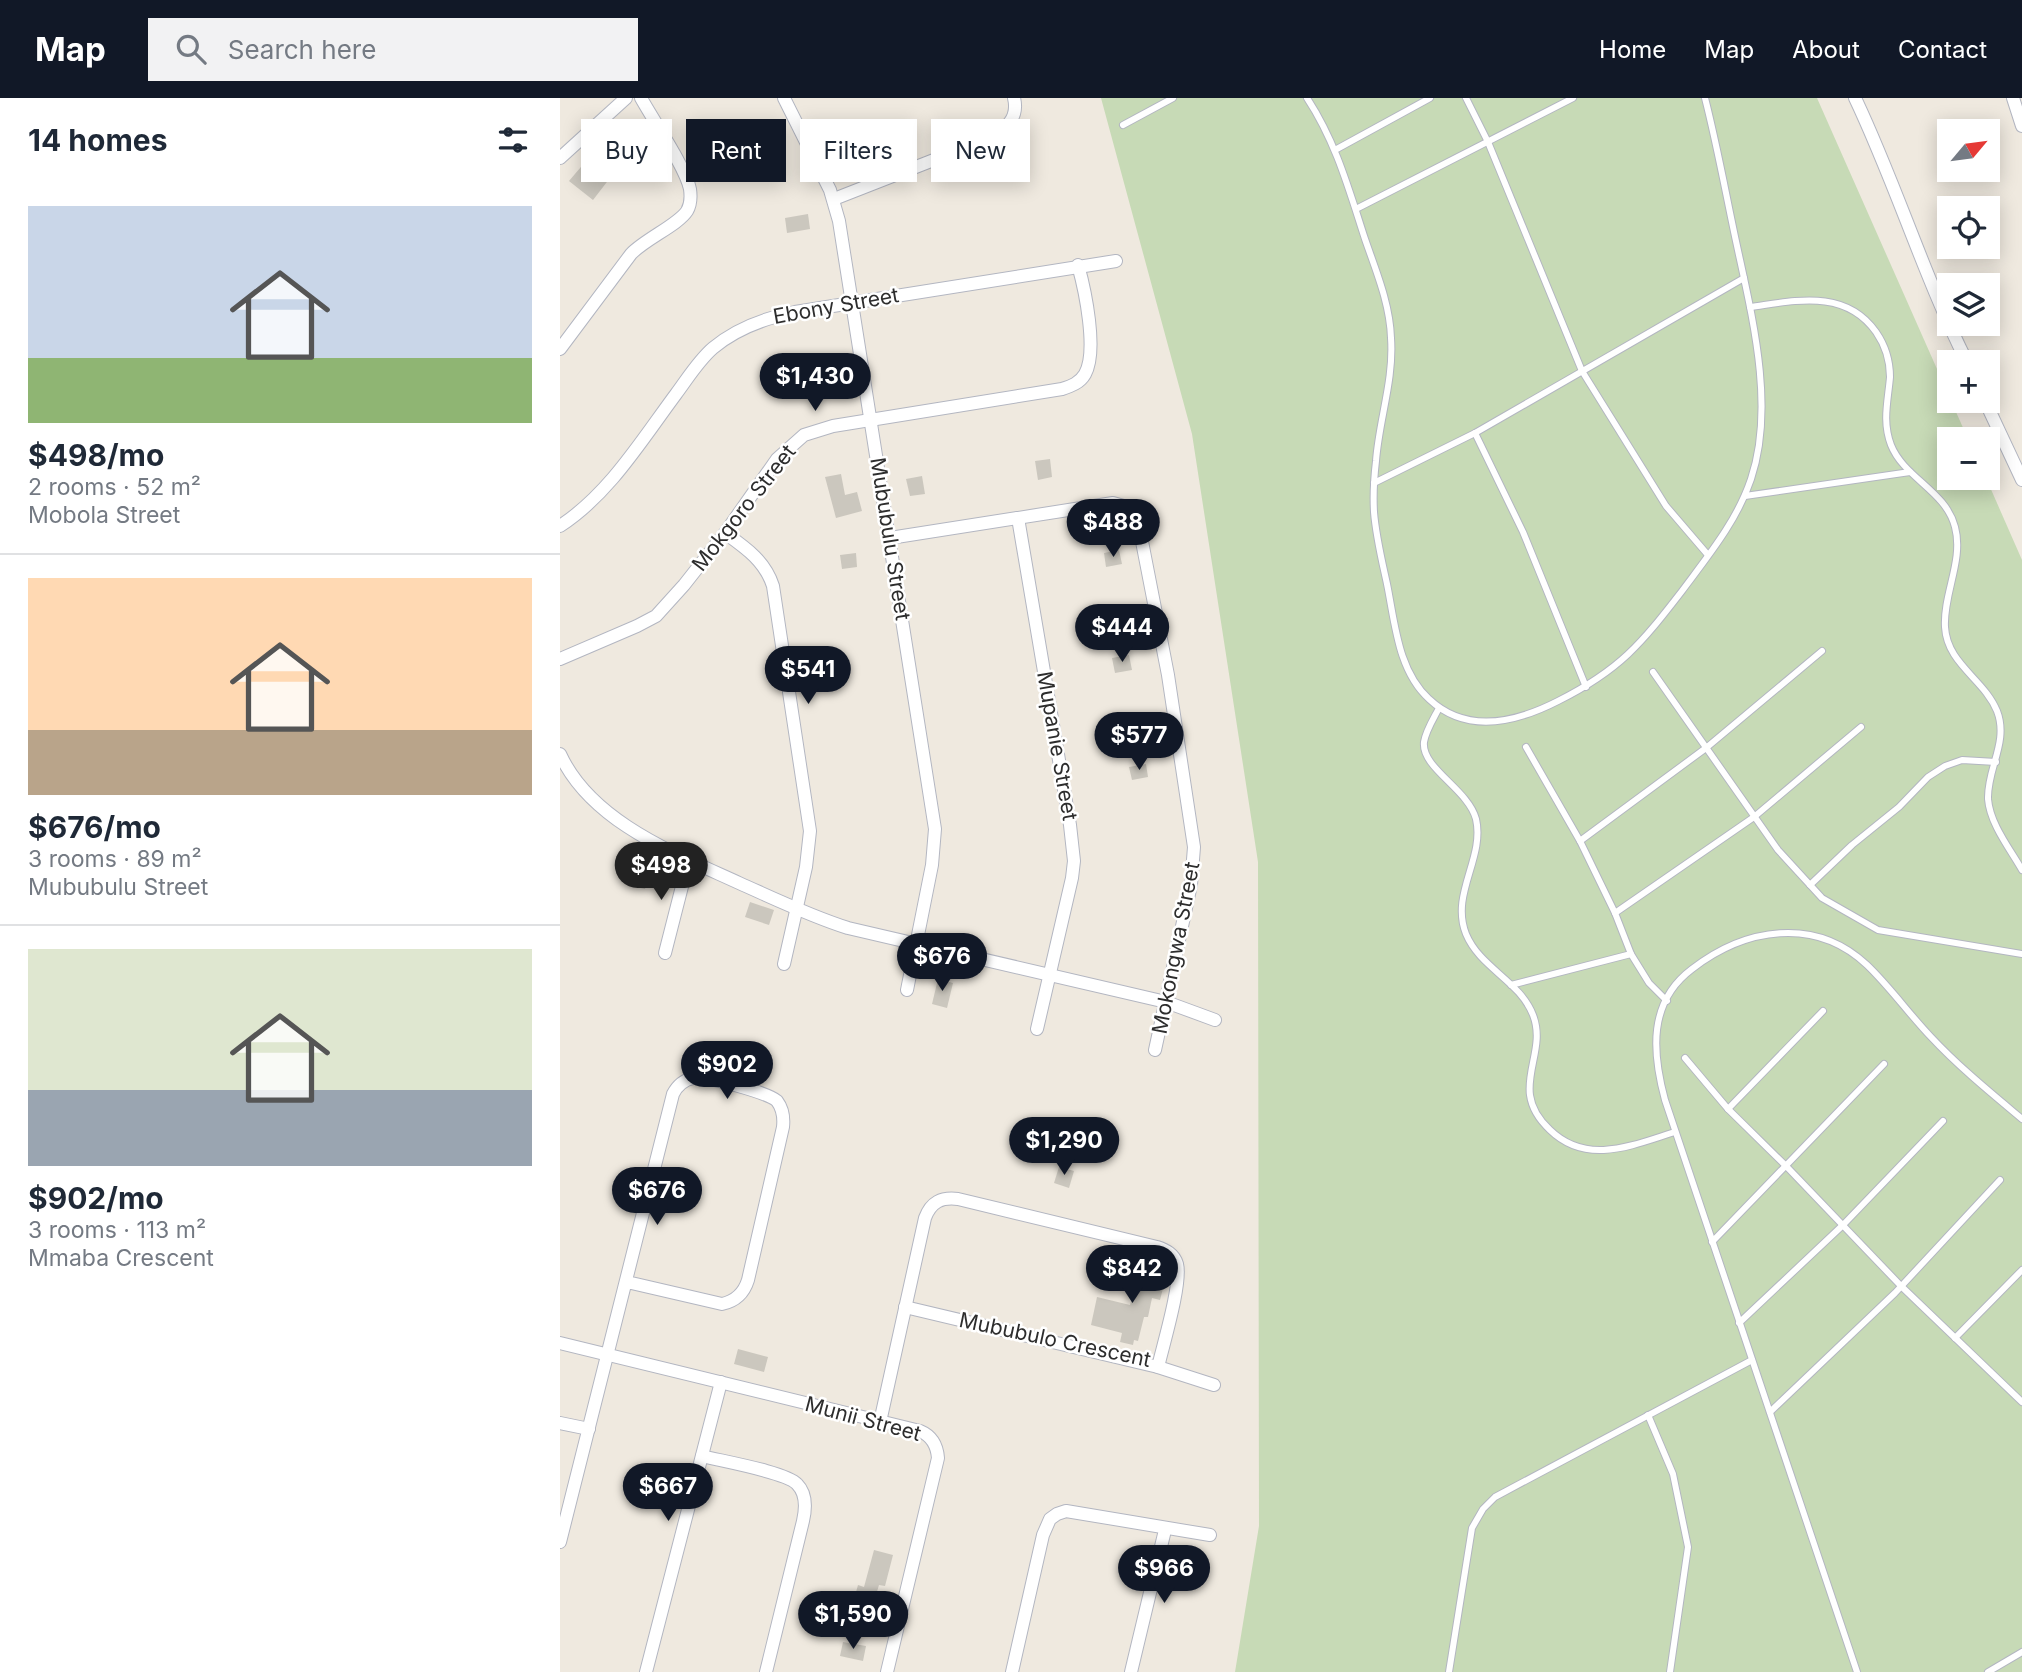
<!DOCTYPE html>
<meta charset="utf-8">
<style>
:root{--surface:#fff;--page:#f2f2f3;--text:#1f2937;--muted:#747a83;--line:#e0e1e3;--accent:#111827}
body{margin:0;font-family:Inter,sans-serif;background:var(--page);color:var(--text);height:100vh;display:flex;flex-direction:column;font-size:26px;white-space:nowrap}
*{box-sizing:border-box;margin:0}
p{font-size:23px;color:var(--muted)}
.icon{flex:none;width:38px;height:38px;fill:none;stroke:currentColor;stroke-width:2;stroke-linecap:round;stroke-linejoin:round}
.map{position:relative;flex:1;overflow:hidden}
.sheet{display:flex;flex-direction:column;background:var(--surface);width:560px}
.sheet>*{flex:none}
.top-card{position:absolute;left:21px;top:21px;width:665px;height:63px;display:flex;gap:14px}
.needle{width:46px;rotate:61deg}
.fabs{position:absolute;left:1377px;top:21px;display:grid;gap:14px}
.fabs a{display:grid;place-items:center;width:63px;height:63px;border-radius:0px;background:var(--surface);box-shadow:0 4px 18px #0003;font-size:35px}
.price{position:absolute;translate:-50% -60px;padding:0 16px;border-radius:24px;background:var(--accent);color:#fff;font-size:23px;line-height:46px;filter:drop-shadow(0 2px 4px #0008)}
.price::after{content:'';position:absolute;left:50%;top:42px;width:21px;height:16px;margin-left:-10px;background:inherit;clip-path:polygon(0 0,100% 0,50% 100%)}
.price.selected{background:#222;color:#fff}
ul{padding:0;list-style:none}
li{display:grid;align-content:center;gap:14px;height:371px;padding:0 28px}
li+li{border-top:2px solid var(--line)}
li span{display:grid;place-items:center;height:217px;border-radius:0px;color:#555}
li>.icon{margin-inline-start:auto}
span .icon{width:126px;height:126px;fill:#fffc;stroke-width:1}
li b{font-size:30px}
h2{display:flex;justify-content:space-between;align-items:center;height:84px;padding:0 28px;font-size:30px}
.tag{padding:0 24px;border-radius:0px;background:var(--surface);box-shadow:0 4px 18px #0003;font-size:24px;line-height:63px}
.tag.selected{background:var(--accent);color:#fff}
header{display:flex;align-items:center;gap:42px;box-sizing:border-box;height:98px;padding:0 35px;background:var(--accent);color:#fff}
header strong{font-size:33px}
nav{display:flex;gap:38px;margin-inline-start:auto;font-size:24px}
.search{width:490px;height:63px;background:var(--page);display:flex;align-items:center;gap:18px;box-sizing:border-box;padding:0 24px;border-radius:0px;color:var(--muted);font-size:26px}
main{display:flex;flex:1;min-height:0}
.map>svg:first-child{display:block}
.cemetery{fill:#c7dab6}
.building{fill:#cbc7be}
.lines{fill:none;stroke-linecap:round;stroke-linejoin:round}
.lane-casing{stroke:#b3b6c1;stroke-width:8}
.street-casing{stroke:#b3b6c1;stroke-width:14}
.lane{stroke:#fff;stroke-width:6}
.street{stroke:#fff;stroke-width:12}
.labels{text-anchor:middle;stroke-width:5;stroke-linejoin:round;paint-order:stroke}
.street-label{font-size:21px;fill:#2d2d2d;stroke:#fff}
</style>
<header>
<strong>Map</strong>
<div class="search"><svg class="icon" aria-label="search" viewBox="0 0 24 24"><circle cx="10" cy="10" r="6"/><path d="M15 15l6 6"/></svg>Search here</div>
<nav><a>Home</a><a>Map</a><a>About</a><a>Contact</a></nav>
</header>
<main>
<section class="sheet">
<h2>14 homes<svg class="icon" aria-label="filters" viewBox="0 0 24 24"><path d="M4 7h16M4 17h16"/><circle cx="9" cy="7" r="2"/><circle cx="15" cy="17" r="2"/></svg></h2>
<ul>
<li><span style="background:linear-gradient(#c9d6e8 70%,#8fb573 0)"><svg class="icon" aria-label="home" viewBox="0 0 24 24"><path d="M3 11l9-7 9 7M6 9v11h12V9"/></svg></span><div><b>$498/mo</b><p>2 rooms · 52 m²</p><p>Mobola Street</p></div></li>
<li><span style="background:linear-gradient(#ffd9b3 70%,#b9a48a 0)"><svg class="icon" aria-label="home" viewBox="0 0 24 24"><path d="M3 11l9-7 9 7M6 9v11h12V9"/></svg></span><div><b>$676/mo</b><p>3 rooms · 89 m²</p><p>Mububulu Street</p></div></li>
<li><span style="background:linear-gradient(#dfe7d0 65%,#9aa5b1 0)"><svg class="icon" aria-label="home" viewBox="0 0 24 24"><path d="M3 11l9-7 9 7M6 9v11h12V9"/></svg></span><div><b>$902/mo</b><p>3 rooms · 113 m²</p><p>Mmaba Crescent</p></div></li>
</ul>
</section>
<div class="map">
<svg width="1462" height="1574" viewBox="0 0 1462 1574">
<rect width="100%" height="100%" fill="#efe9df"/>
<polygon class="cemetery" points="541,0 1257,0 1408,341 1390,341 1390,380 1426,380 1462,462 1462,1574 675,1574 699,1428 698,764 632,336"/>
<g class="building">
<polygon points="54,30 74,50 58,66 60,67 33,102 9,83 26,63 21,59 32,46 35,49"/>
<polygon points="212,59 219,72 203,80 196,67"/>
<polygon points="248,116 250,131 227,135 225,120"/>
<polygon points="490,361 492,379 478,382 475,363"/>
<polygon points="281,376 285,397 297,394 302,413 276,420 265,379"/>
<polygon points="362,378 365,396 350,398 346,381"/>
<polygon points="559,452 562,466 546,469 544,455"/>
<polygon points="296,455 297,469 282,471 280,457"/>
<polygon points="569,557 572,572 555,575 552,560"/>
<polygon points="586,666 588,679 572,682 569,669"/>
<polygon points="71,773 89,777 85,791 67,787"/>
<polygon points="190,804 214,812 209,827 185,819"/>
<polygon points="378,881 393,885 387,910 372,906"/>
<polygon points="499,1069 514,1073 509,1090 494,1085"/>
<polygon points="581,1164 608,1171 600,1202 592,1200 588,1219 584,1219 578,1243 574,1242 573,1247 560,1244 562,1235 531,1227 537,1199 570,1207"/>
<polygon points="178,1251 208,1259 204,1274 174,1266"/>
<polygon points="314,1452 333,1457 325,1488 319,1487 313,1507 294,1501 298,1487 304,1489"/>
<polygon points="283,1544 306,1548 303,1563 280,1558"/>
</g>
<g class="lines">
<defs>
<g id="lane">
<path d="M747 0C776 44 789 92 805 141 816 173 830 206 831 240 834 282 819 322 816 363 814 380 813 397 814 414 816 439 822 463 827 486 835 525 838 573 869 601 907 637 957 624 998 603 1060 572 1081 546 1122 493 1148 458 1177 423 1191 381 1217 304 1189 207 1173 129 1164 86 1156 43 1145 0"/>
<polyline points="906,0 928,44 1022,273 1106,408 1148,457"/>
<polyline points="563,27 613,0"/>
<polyline points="775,52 870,0"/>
<polyline points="796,111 1013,0"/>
<path d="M1190 209C1235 203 1285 190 1316 234 1325 247 1330 263 1330 279 1328 303 1322 323 1331 347 1344 380 1386 393 1395 429 1404 462 1383 496 1385 529 1387 566 1424 581 1437 613 1449 644 1427 670 1428 701 1430 726 1450 751 1462 772"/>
<polyline points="915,335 963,434 1026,589"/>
<polyline points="814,385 915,335 1184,180"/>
<polyline points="1185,398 1350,374"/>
<polyline points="1093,574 1218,752 1262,800 1318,832 1462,856"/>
<path d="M879 610C874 620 866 632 864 644 861 670 908 691 916 721 925 760 890 796 906 836 920 870 960 883 973 917 989 958 946 991 990 1032 1027 1068 1073 1047 1115 1034"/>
<polyline points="966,649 1020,743 1055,815 1071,856 1089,885 1107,903"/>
<polyline points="1020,743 1146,650 1262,553"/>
<polyline points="1250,787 1292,747 1339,709 1368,679 1385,668 1402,662 1436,664"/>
<polyline points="1055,815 1194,719 1301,629"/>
<polyline points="951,887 1071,856"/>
<polyline points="1125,960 1168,1011 1227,1069 1341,1188 1462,1304"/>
<polyline points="1168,1011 1263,913"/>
<polyline points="1152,1144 1324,966"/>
<polyline points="1179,1225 1283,1127 1383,1023"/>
<polyline points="1395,1240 1462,1172"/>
<polyline points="1210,1314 1335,1195 1440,1082"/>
<polyline points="1088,1317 1113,1376 1128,1449 1110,1574"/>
<polyline points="889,1574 912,1430 923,1411 935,1399 1192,1262"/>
<path d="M1297 1574 1105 1002C1092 954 1088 904 1132 871 1185 830 1255 818 1307 867 1330 889 1349 916 1371 939 1399 969 1431 995 1462 1021"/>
<polyline points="1428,1574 1462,1554"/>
</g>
<g id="street">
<polyline points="224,0 270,92 279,123 375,731 372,767 347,892"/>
<path d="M1295 0C1336 86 1364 179 1407 264"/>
<polyline points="1453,0 1462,28"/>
<polyline points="0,60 66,0"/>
<path d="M274 101 430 40C446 31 459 20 454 0"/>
<path d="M0 251 71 156C85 141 118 127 127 113 131 106 131 98 130 91 126 70 93 22 81 0"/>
<polyline points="1425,303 1462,382"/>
<polyline points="458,420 510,727 514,763 512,780 477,931"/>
<path d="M0 428C49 396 81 343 116 296 128 280 138 263 153 250 177 230 205 220 235 214L556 163"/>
<path d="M165 435C186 450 205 463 213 488L250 733 246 769 224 866"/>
<polyline points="330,440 553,405 567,409 578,423 608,577 634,749 631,787 595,952"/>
<path d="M0 561 77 528 96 518 124 487 165 435 217 361 244 337 273 328 502 291C511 288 520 285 525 276 538 253 525 192 518 167"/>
<path d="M0 656C31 724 116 756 179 785 215 801 250 818 288 830L606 904 655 922"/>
<polyline points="105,855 129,761"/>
<polyline points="345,1209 598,1269 654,1287"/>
<path d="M0 1245 360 1333C372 1338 377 1347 378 1360L327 1574"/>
<path d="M320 1324 365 1120C371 1104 381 1099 398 1101L597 1149C606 1152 614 1156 617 1166 622 1185 603 1247 598 1269"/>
<polyline points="0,1325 29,1331"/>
<path d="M142 1358C161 1363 226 1374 237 1386 247 1396 246 1410 243 1423L206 1574"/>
<path d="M0 1444 113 996C117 988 124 982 133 980 145 977 208 995 217 1003 223 1011 224 1020 223 1029L188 1182C184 1195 176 1203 162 1206L67 1184"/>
<polyline points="86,1574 161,1284"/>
<polyline points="452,1574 483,1437 490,1421 497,1416 506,1413 650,1437"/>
<polyline points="571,1574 605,1432"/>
</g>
</defs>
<use href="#lane" class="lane-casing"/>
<use href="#street" class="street-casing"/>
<use href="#lane" class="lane"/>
<use href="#street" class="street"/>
</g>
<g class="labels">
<g class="street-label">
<text transform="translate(276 208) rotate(-10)" y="7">Ebony Street</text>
<text transform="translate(184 410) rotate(-52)" y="7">Mokgoro Street</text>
<text transform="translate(330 441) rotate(81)" y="7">Mububulu Street</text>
<text transform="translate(497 648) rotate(80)" y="7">Mupanie Street</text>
<text transform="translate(616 850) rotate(-79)" y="7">Mokongwa Street</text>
<text transform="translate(495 1242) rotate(12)" y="7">Mububulo Crescent</text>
<text transform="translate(303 1321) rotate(15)" y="7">Munii Street</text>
</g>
</g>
</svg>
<div class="fabs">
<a><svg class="needle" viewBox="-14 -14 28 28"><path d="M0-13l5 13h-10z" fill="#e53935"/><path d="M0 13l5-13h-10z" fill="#747a83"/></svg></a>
<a><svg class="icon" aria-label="locate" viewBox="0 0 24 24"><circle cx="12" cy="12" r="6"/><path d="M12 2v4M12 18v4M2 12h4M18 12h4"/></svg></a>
<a><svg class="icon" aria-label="layers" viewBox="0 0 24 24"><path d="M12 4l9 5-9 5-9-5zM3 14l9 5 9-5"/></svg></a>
<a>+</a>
<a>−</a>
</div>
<b class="price" style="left:255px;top:315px">$1,430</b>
<b class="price" style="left:553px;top:461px">$488</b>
<b class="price" style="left:562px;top:566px">$444</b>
<b class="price" style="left:248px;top:608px">$541</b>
<b class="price" style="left:579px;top:674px">$577</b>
<b class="price selected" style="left:101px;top:804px">$498</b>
<b class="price" style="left:382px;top:895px">$676</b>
<b class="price" style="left:167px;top:1003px">$902</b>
<b class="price" style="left:504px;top:1079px">$1,290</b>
<b class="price" style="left:97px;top:1129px">$676</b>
<b class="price" style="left:572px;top:1207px">$842</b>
<b class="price" style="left:108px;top:1425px">$667</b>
<b class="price" style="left:604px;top:1507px">$966</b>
<b class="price" style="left:293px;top:1553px">$1,590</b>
<div class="top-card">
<a class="tag">Buy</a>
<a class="tag selected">Rent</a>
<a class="tag">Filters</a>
<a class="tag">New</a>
</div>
</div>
</main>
